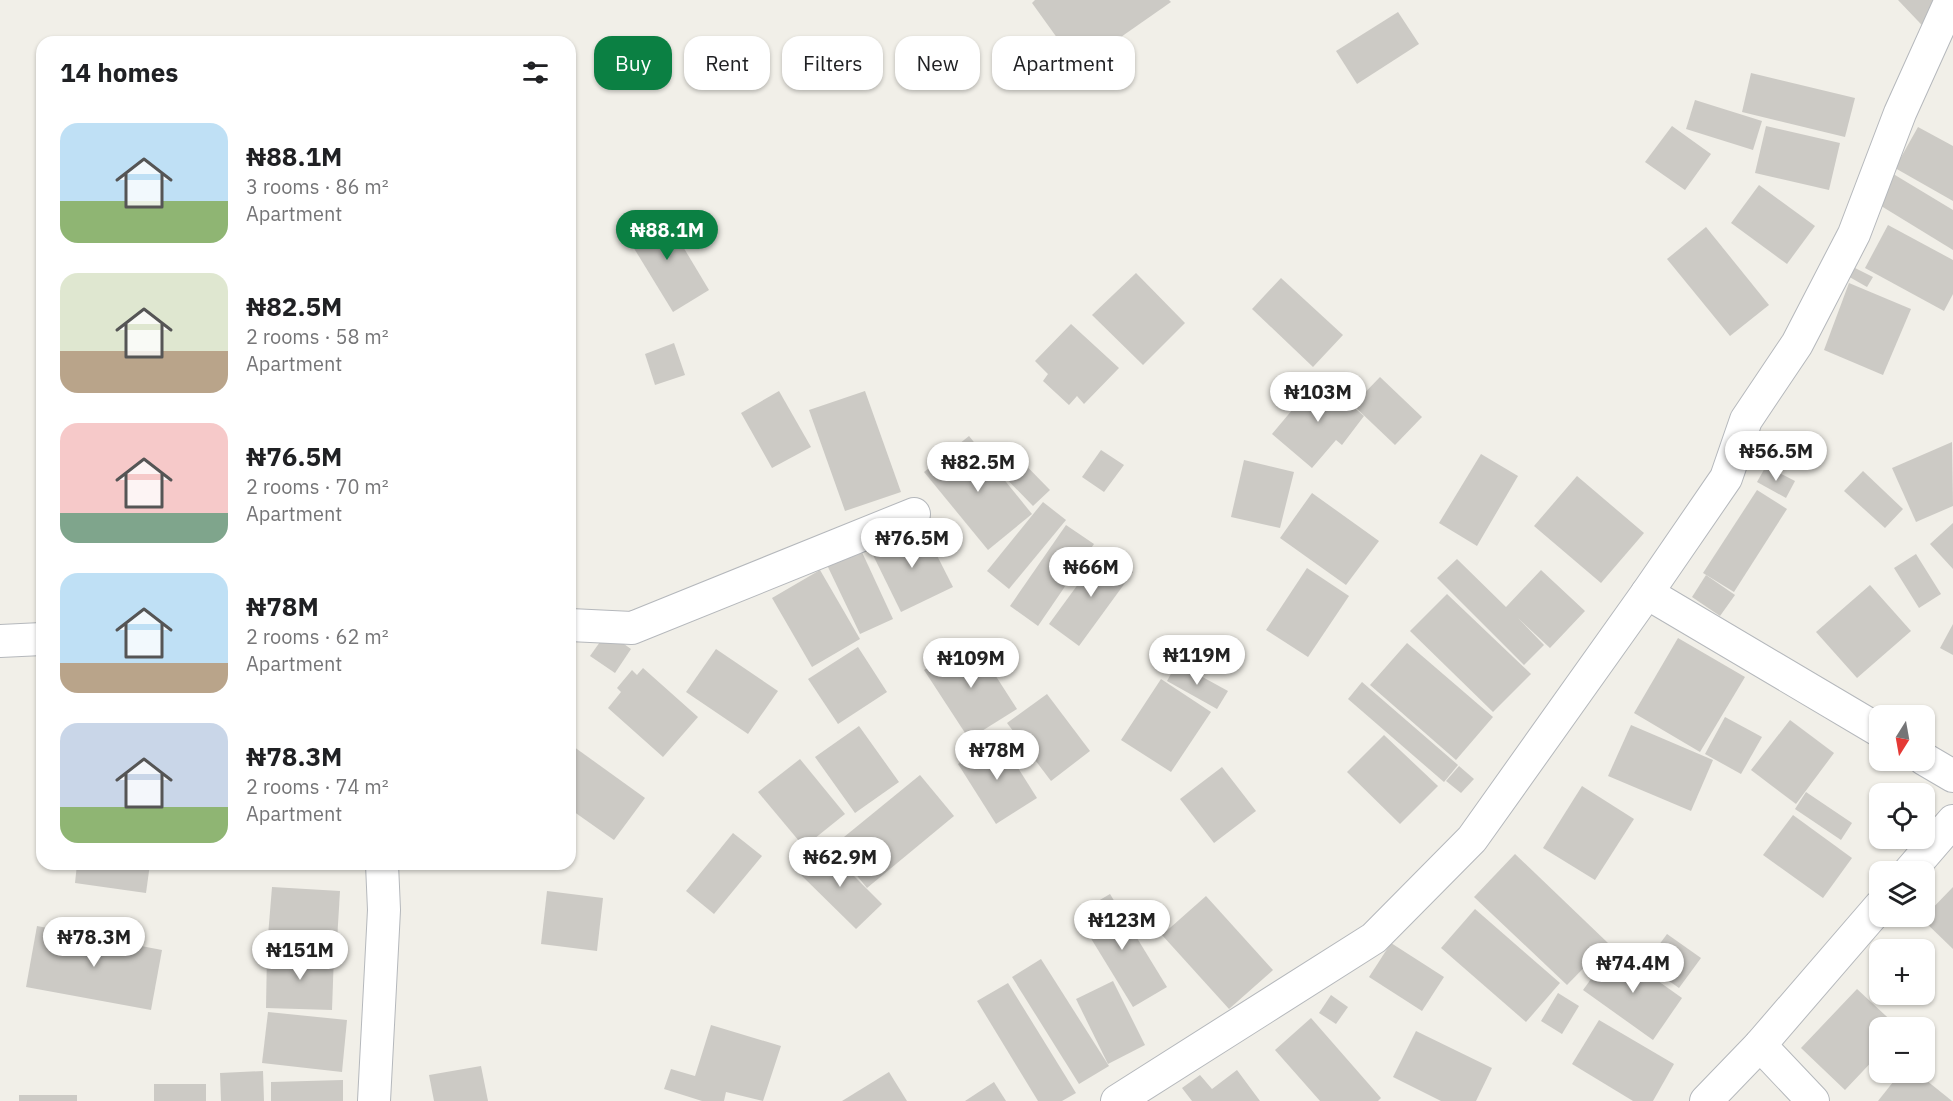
<!DOCTYPE html>
<meta charset="utf-8">
<style>
:root{--surface:#fff;--page:#f6f6f6;--text:#202124;--muted:#757577;--accent:#0b8043}
body{margin:0;font-family:"IBM Plex Sans",sans-serif;background:var(--page);color:var(--text);height:100vh;display:flex;flex-direction:column;font-size:22px;white-space:nowrap}
*{box-sizing:border-box;margin:0}
p{font-size:20px;color:var(--muted)}
.icon{flex:none;width:33px;height:33px;fill:none;stroke:currentColor;stroke-width:2;stroke-linecap:round;stroke-linejoin:round}
.map{position:relative;flex:1;overflow:hidden}
.drawer{position:absolute;left:36px;top:36px;width:540px;height:834px;display:flex;flex-direction:column;background:var(--surface);border-radius:18px;box-shadow:0 2px 4px #0004}
.drawer>*{flex:none}
.guide{position:absolute;left:594px;top:36px;width:570px;height:54px;display:flex;gap:12px}
.needle{width:39px;rotate:191deg}
.controls{position:absolute;left:1869px;top:705px;display:grid;gap:12px}
.controls a{display:grid;place-items:center;width:66px;height:66px;border-radius:12px;background:var(--surface);box-shadow:0 2px 4px #0004;font-size:30px}
.price{position:absolute;translate:-50% -51px;padding:0 14px;border-radius:21px;background:#fff;color:#222;font-size:20px;line-height:39px;filter:drop-shadow(0 2px 3px #0008)}
.price::after{content:'';position:absolute;left:50%;top:36px;width:18px;height:14px;margin-left:-9px;background:inherit;clip-path:polygon(0 0,100% 0,50% 100%)}
.price.active{background:var(--accent);color:#fff}
ul{padding:0;list-style:none}
li{display:flex;align-items:center;gap:18px;height:150px;padding:0 24px}
li span{display:grid;place-items:center;flex:none;width:168px;height:120px;border-radius:18px;color:#555}
li>.icon{margin-inline-start:auto}
span .icon{width:72px;height:72px;fill:#fffc;stroke-width:1}
li b{font-size:26px}
h2{display:flex;justify-content:space-between;align-items:center;height:72px;padding:0 24px;font-size:26px}
.chip{padding:0 21px;border-radius:18px;background:var(--surface);box-shadow:0 2px 4px #0004;font-size:21px;line-height:54px}
.chip.active{background:var(--accent);color:#fff}
.map>svg:first-child{display:block}
.building{fill:#cccac5}
.lines{fill:none;stroke-linecap:round;stroke-linejoin:round}
.minor-casing{stroke:#b5b8bc;stroke-width:34}
.minor{stroke:#fff;stroke-width:32}
</style>
<div class="map">
<svg width="1953" height="1101" viewBox="0 0 1953 1101">
<rect width="100%" height="100%" fill="#f1efe8"/>
<g class="building">
<polygon points="1035,0 1169,0 1171,2 1078,67 1032,3"/>
<polygon points="1898,0 1953,0 1937,41"/>
<polygon points="1398,12 1419,44 1357,84 1336,51"/>
<polygon points="1751,73 1855,98 1845,137 1742,112"/>
<polygon points="1695,100 1762,121 1753,150 1686,129"/>
<polygon points="1672,126 1711,154 1685,190 1645,162"/>
<polygon points="1766,126 1840,143 1829,190 1755,173"/>
<polygon points="1918,127 1953,146 1953,201 1895,168"/>
<polygon points="1890,172 1953,210 1953,250 1873,201"/>
<polygon points="1759,185 1815,226 1787,264 1731,223"/>
<polygon points="661,210 709,290 673,312 624,232"/>
<polygon points="1888,225 1953,260 1953,294 1944,311 1865,268"/>
<polygon points="1706,227 1769,305 1730,336 1667,259"/>
<polygon points="1851,266 1873,277 1867,287 1846,275"/>
<polygon points="1136,273 1185,323 1143,365 1092,315"/>
<polygon points="1281,278 1343,335 1313,367 1252,309"/>
<polygon points="1849,283 1911,309 1883,375 1824,350"/>
<polygon points="1071,324 1119,368 1084,404 1077,396 1069,405 1043,381 1048,374 1035,361"/>
<polygon points="674,343 685,375 655,385 645,354"/>
<polygon points="1380,377 1422,417 1395,445 1353,405"/>
<polygon points="1319,378 1364,416 1342,445 1336,440 1312,468 1272,434"/>
<polygon points="779,391 811,447 772,468 741,413"/>
<polygon points="865,391 901,492 845,511 809,410"/>
<polygon points="969,436 1032,514 988,550 924,472"/>
<polygon points="1952,442 1953,506 1916,522 1892,468"/>
<polygon points="1008,447 1050,490 1033,506 991,463"/>
<polygon points="1101,450 1124,465 1104,492 1082,477"/>
<polygon points="1481,454 1518,476 1477,546 1439,523"/>
<polygon points="1244,460 1294,472 1280,528 1231,517"/>
<polygon points="1766,466 1795,481 1786,498 1757,482"/>
<polygon points="1863,471 1903,509 1885,528 1844,491"/>
<polygon points="1577,476 1644,533 1601,583 1534,526"/>
<polygon points="1757,490 1787,509 1734,592 1703,573"/>
<polygon points="1312,493 1379,541 1346,585 1280,538"/>
<polygon points="1043,502 1066,520 1009,589 987,571"/>
<polygon points="1953,523 1953,569 1930,544"/>
<polygon points="1066,525 1094,544 1038,626 1010,606"/>
<polygon points="922,526 953,587 901,612 871,551"/>
<polygon points="861,550 893,619 860,634 827,565"/>
<polygon points="1103,550 1133,572 1079,646 1049,624"/>
<polygon points="1916,554 1941,594 1919,608 1894,568"/>
<polygon points="1457,559 1506,607 1541,570 1585,611 1550,648 1518,618 1544,645 1524,665 1437,578"/>
<polygon points="1307,568 1349,596 1308,657 1266,630"/>
<polygon points="820,570 860,639 812,667 772,598"/>
<polygon points="1706,575 1735,595 1720,616 1692,597"/>
<polygon points="1870,585 1911,631 1857,678 1816,632"/>
<polygon points="1447,594 1531,674 1493,712 1410,631"/>
<polygon points="1953,624 1953,655 1940,648"/>
<polygon points="607,632 631,649 615,673 590,656"/>
<polygon points="1678,638 1745,677 1700,752 1634,713"/>
<polygon points="972,639 1017,709 969,739 924,670"/>
<polygon points="1407,643 1493,717 1456,760 1370,685"/>
<polygon points="858,647 887,692 838,724 808,679"/>
<polygon points="716,649 778,691 748,734 686,692"/>
<polygon points="1177,663 1228,691 1217,709 1167,681"/>
<polygon points="643,668 698,717 663,757 608,708 621,692 617,688 632,670 637,675"/>
<polygon points="1161,679 1211,712 1171,772 1121,740"/>
<polygon points="1362,682 1458,765 1444,782 1348,699"/>
<polygon points="1047,694 1090,751 1051,781 1007,723"/>
<polygon points="1725,717 1762,737 1741,774 1705,754"/>
<polygon points="1790,720 1834,753 1796,804 1751,770"/>
<polygon points="1631,725 1713,760 1691,811 1608,776"/>
<polygon points="859,726 899,782 855,813 815,757"/>
<polygon points="1384,735 1438,786 1400,824 1347,772"/>
<polygon points="999,738 1037,798 996,824 958,764"/>
<polygon points="570,744 645,798 614,840 570,809"/>
<polygon points="800,759 845,814 804,847 758,792"/>
<polygon points="1459,766 1474,779 1461,793 1446,781"/>
<polygon points="1222,767 1256,811 1214,843 1180,799"/>
<polygon points="920,775 954,816 867,888 833,846"/>
<polygon points="1582,786 1634,819 1595,880 1543,848"/>
<polygon points="1806,792 1852,823 1841,840 1795,809"/>
<polygon points="1793,815 1852,858 1823,898 1763,855"/>
<polygon points="733,833 762,856 714,914 686,891"/>
<polygon points="825,847 882,904 856,929 799,873"/>
<polygon points="1515,854 1608,943 1567,985 1474,897"/>
<polygon points="77,864 150,864 146,893 75,883"/>
<polygon points="272,887 340,891 337,941 268,936"/>
<polygon points="1953,887 1953,949 1922,919"/>
<polygon points="547,891 603,898 597,951 541,944"/>
<polygon points="1110,894 1167,987 1133,1007 1076,914"/>
<polygon points="1206,896 1273,970 1229,1009 1162,935"/>
<polygon points="1475,909 1560,983 1526,1022 1441,948"/>
<polygon points="37,926 162,950 151,1010 26,987"/>
<polygon points="1667,934 1701,958 1679,988 1645,964"/>
<polygon points="1391,943 1444,977 1422,1011 1369,977"/>
<polygon points="1613,949 1682,998 1653,1040 1583,990"/>
<polygon points="267,952 334,954 332,1010 266,1008"/>
<polygon points="1041,959 1109,1066 1079,1084 1012,977"/>
<polygon points="1113,981 1145,1045 1108,1064 1076,999"/>
<polygon points="1008,983 1076,1093 1062,1101 1038,1101 977,1001"/>
<polygon points="1857,989 1899,1028 1880,1028 1880,1053 1845,1090 1801,1048"/>
<polygon points="1558,993 1579,1006 1562,1034 1541,1021"/>
<polygon points="1331,995 1348,1007 1336,1024 1319,1013"/>
<polygon points="268,1012 347,1020 342,1072 262,1063"/>
<polygon points="1311,1018 1381,1098 1378,1101 1320,1101 1275,1050"/>
<polygon points="1599,1020 1674,1064 1653,1101 1633,1101 1572,1064"/>
<polygon points="711,1025 781,1046 763,1101 726,1092 724,1101 702,1101 664,1089 671,1069 695,1076"/>
<polygon points="1416,1031 1492,1068 1476,1101 1441,1101 1393,1077"/>
<polygon points="481,1066 488,1101 434,1101 429,1075"/>
<polygon points="1237,1070 1260,1101 1192,1101 1182,1088 1200,1075 1212,1089"/>
<polygon points="263,1071 264,1101 221,1101 220,1073"/>
<polygon points="889,1072 907,1101 842,1101"/>
<polygon points="1901,1072 1916,1072 1952,1101 1878,1101"/>
<polygon points="343,1080 343,1101 271,1101 271,1082"/>
<polygon points="994,1082 1006,1101 965,1101"/>
<rect x="154" y="1084" width="52" height="17"/>
<rect x="19" y="1095" width="58" height="6"/>
</g>
<g class="lines">
<defs>
<g id="minor">
<polyline points="1647,593 1880,731"/>
<polyline points="570,625 632,628 914,514"/>
<polyline points="0,641 42,639"/>
<polyline points="1924,759 1953,776"/>
<polyline points="1909,872 1953,821"/>
<polyline points="1760,1045 1813,1101"/>
<polyline points="374,1101 384,910 382,864"/>
<polyline points="1117,1101 1374,938 1472,839 1647,593 1726,478 1746,420 1797,344 1854,234 1900,113 1951,0"/>
<polyline points="1706,1101 1760,1045 1880,906"/>
</g>
</defs>
<use href="#minor" class="minor-casing"/>
<use href="#minor" class="minor"/>
</g>
</svg>
<div class="controls">
<a><svg class="needle" viewBox="-14 -14 28 28"><path d="M0-13l5 13h-10z" fill="#e53935"/><path d="M0 13l5-13h-10z" fill="#757577"/></svg></a>
<a><svg class="icon" aria-label="locate" viewBox="0 0 24 24"><circle cx="12" cy="12" r="6"/><path d="M12 2v4M12 18v4M2 12h4M18 12h4"/></svg></a>
<a><svg class="icon" aria-label="layers" viewBox="0 0 24 24"><path d="M12 4l9 5-9 5-9-5zM3 14l9 5 9-5"/></svg></a>
<a>+</a>
<a>−</a>
</div>
<b class="price active" style="left:667px;top:261px">₦88.1M</b>
<b class="price" style="left:1318px;top:423px">₦103M</b>
<b class="price" style="left:1776px;top:482px">₦56.5M</b>
<b class="price" style="left:978px;top:493px">₦82.5M</b>
<b class="price" style="left:912px;top:569px">₦76.5M</b>
<b class="price" style="left:1091px;top:598px">₦66M</b>
<b class="price" style="left:1197px;top:686px">₦119M</b>
<b class="price" style="left:971px;top:689px">₦109M</b>
<b class="price" style="left:997px;top:781px">₦78M</b>
<b class="price" style="left:840px;top:888px">₦62.9M</b>
<b class="price" style="left:1122px;top:951px">₦123M</b>
<b class="price" style="left:94px;top:968px">₦78.3M</b>
<b class="price" style="left:300px;top:981px">₦151M</b>
<b class="price" style="left:1633px;top:994px">₦74.4M</b>
<div class="guide">
<a class="chip active">Buy</a>
<a class="chip">Rent</a>
<a class="chip">Filters</a>
<a class="chip">New</a>
<a class="chip">Apartment</a>
</div>
<section class="drawer">
<h2>14 homes<svg class="icon" aria-label="filters" viewBox="0 0 24 24"><path d="M4 7h16M4 17h16"/><circle cx="9" cy="7" r="2"/><circle cx="15" cy="17" r="2"/></svg></h2>
<ul>
<li><span style="background:linear-gradient(#bfe0f5 65%,#8fb573 0)"><svg class="icon" aria-label="home" viewBox="0 0 24 24"><path d="M3 11l9-7 9 7M6 9v11h12V9"/></svg></span><div><b>₦88.1M</b><p>3 rooms · 86 m²</p><p>Apartment</p></div></li>
<li><span style="background:linear-gradient(#dfe7d0 65%,#b9a48a 0)"><svg class="icon" aria-label="home" viewBox="0 0 24 24"><path d="M3 11l9-7 9 7M6 9v11h12V9"/></svg></span><div><b>₦82.5M</b><p>2 rooms · 58 m²</p><p>Apartment</p></div></li>
<li><span style="background:linear-gradient(#f6c9c9 75%,#7fa58c 0)"><svg class="icon" aria-label="home" viewBox="0 0 24 24"><path d="M3 11l9-7 9 7M6 9v11h12V9"/></svg></span><div><b>₦76.5M</b><p>2 rooms · 70 m²</p><p>Apartment</p></div></li>
<li><span style="background:linear-gradient(#bfe0f5 75%,#b9a48a 0)"><svg class="icon" aria-label="home" viewBox="0 0 24 24"><path d="M3 11l9-7 9 7M6 9v11h12V9"/></svg></span><div><b>₦78M</b><p>2 rooms · 62 m²</p><p>Apartment</p></div></li>
<li><span style="background:linear-gradient(#c9d6e8 70%,#8fb573 0)"><svg class="icon" aria-label="home" viewBox="0 0 24 24"><path d="M3 11l9-7 9 7M6 9v11h12V9"/></svg></span><div><b>₦78.3M</b><p>2 rooms · 74 m²</p><p>Apartment</p></div></li>
</ul>
</section>
</div>
